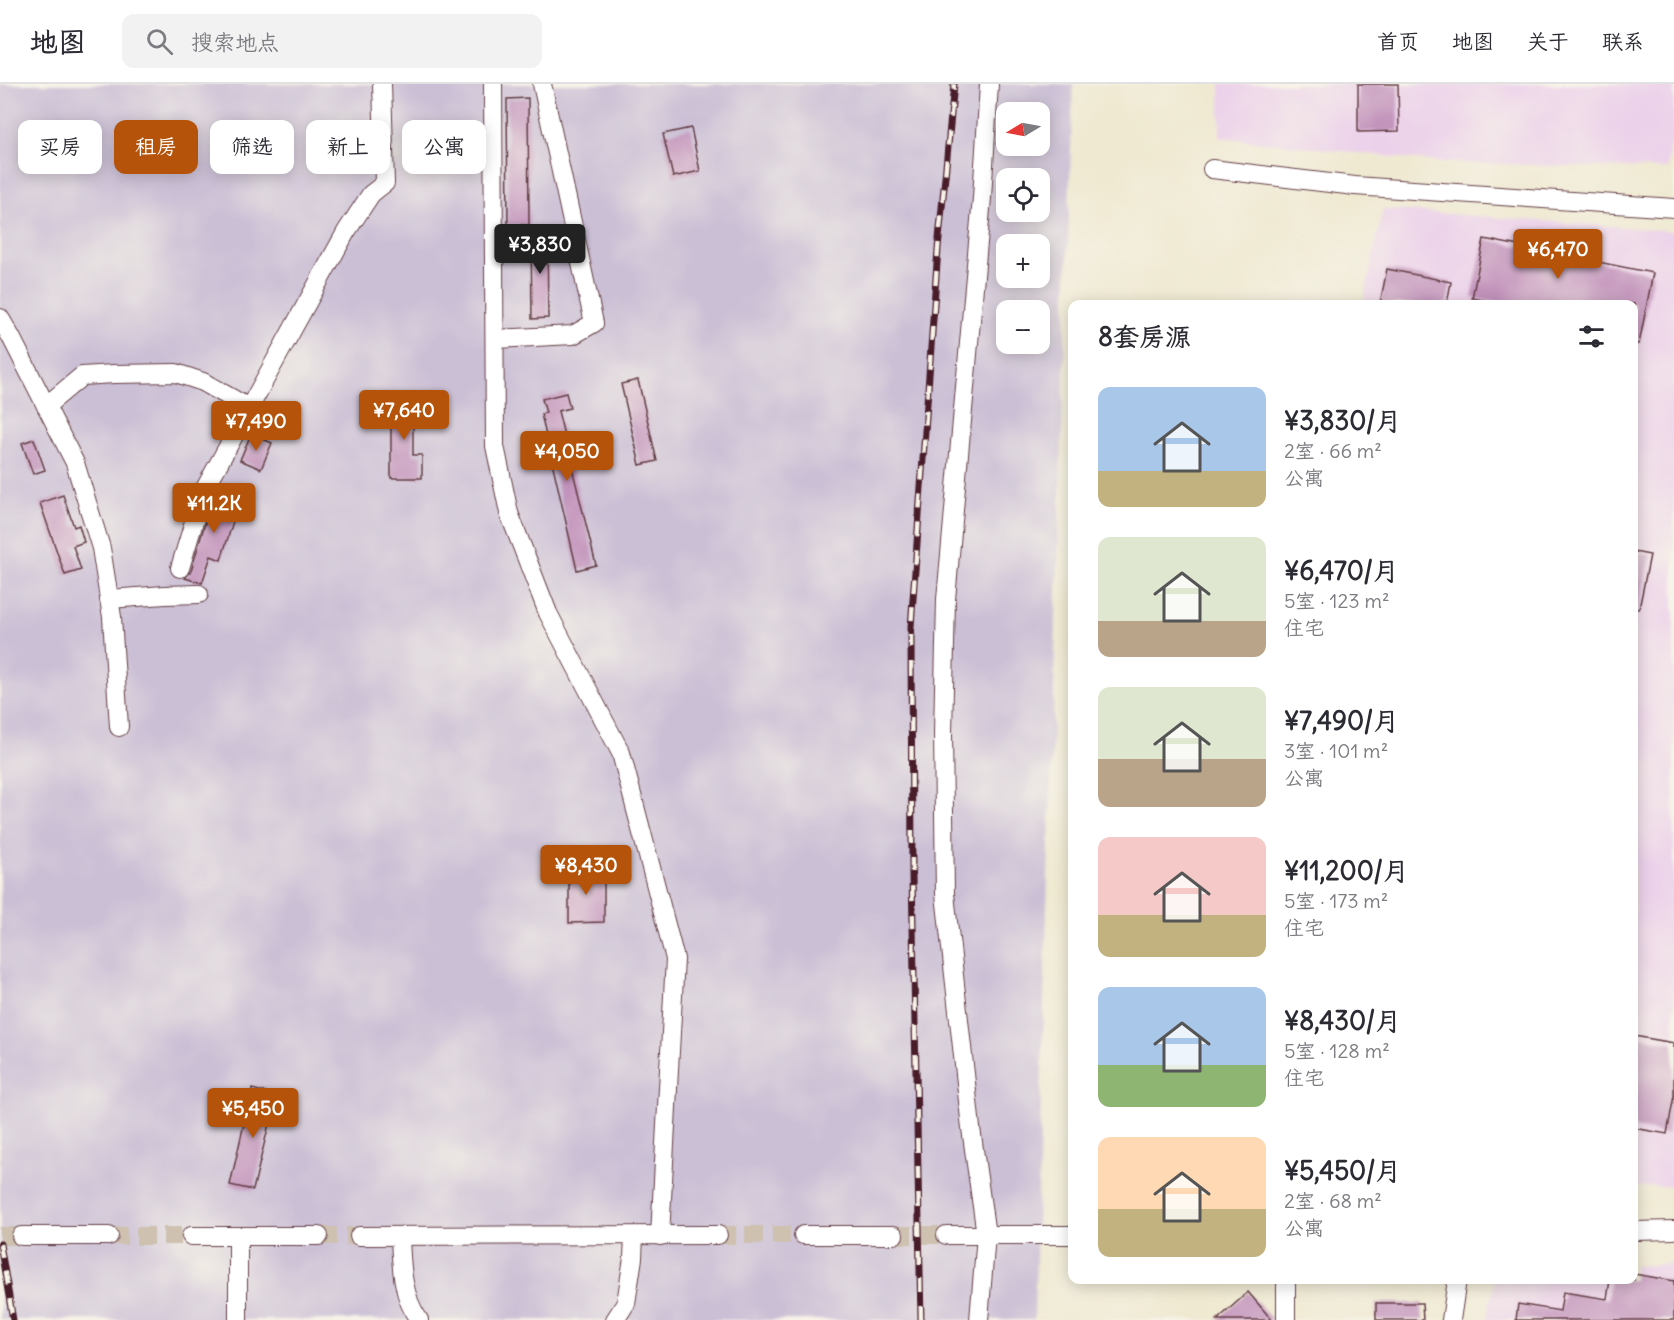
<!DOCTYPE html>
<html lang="zh">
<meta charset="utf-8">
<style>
:root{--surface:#fff;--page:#f2f2f3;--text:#2b2b33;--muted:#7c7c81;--line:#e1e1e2;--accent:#b45309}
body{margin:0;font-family:Delius,"LXGW WenKai TC",sans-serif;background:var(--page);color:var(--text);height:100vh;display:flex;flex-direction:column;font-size:22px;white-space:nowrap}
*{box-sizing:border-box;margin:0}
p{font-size:20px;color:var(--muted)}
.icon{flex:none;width:33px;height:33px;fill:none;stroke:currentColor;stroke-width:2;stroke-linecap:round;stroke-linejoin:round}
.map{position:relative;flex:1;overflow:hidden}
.side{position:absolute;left:1068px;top:216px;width:570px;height:984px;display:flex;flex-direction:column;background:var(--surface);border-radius:12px;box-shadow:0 3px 15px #0003}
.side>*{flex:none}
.top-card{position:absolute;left:18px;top:36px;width:570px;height:54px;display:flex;gap:12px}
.needle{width:39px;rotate:260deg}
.fabs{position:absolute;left:996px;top:18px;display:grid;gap:12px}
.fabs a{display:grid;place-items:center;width:54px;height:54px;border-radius:12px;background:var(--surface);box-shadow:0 3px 15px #0003;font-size:30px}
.price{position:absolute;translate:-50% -51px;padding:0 14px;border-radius:6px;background:var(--accent);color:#fff;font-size:20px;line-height:39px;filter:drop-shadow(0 2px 3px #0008)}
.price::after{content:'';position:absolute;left:50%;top:36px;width:18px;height:14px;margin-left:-9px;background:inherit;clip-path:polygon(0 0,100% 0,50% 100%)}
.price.active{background:#222;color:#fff}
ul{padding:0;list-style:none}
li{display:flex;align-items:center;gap:18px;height:150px;padding:0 30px}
li span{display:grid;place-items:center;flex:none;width:168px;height:120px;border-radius:12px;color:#555}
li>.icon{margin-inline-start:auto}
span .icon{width:72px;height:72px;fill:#fffc;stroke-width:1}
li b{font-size:26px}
h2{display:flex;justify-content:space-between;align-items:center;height:72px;padding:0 30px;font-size:26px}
.tag{padding:0 21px;border-radius:12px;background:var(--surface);box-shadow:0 3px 15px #0003;font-size:21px;line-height:54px}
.tag.active{background:var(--accent);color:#fff}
header{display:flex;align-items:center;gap:36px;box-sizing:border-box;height:84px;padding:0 30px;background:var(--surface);border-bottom:2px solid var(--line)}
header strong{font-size:28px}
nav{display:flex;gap:33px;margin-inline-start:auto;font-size:21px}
.search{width:420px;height:54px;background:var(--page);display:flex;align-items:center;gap:15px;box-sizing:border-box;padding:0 21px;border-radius:12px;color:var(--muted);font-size:22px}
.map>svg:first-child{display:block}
.built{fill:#ecd1ea}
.industrial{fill:#cbbfd5;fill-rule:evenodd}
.building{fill:#c293bc}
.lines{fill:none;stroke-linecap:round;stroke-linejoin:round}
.minor-tunnel{stroke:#cec1b0;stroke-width:18;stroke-dasharray:18 9;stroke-linecap:butt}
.minor-casing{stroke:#633d44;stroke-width:20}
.minor{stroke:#fff;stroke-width:18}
.rail-casing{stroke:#4a1f2b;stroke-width:7}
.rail{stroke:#f7f3e8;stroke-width:4.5;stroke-dasharray:14;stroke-linecap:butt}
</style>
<header>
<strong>地图</strong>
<div class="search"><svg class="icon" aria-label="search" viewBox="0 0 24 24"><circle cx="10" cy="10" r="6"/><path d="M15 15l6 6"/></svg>搜索地点</div>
<nav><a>首页</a><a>地图</a><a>关于</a><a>联系</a></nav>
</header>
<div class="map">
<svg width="1674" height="1236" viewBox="0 0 1674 1236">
<rect width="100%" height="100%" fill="#f7f3e8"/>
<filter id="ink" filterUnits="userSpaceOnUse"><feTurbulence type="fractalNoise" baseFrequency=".0167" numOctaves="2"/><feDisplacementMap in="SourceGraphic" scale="12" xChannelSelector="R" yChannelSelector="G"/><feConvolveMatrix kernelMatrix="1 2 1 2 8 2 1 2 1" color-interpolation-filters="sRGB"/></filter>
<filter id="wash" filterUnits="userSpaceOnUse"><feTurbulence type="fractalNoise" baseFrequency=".008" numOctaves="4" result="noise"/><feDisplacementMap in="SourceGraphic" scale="24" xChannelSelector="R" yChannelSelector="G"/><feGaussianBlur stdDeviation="1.35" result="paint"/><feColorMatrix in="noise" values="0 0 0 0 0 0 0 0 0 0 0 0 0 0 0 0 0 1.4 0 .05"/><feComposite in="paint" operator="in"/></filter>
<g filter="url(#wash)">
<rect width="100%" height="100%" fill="#efe9d1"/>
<g class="built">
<polygon points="1220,0 1674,0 1674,43 1667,85 1437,78 1220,53"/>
<polygon points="1383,125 1674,147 1674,1102 1634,1103 1634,220 1363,220"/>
<polygon points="1674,1180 1674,1236 1486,1236 1495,1196 1634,1196 1634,1182"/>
</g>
<path class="industrial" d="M0 0H1073L1034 1236H0ZM1006 28H1040V62H1006ZM1006 94H1040V128H1006ZM1006 160H1040V194H1006ZM1006 226H1040V260H1006Z"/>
<g id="blocks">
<g class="building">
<polygon points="1358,0 1398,0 1399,47 1358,48"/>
<polygon points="528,14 529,141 508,141 507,15"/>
<polygon points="691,44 700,87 673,93 663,50"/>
<polygon points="547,148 548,234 532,235 531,149"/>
<polygon points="1484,155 1653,189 1639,260 1634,259 1634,220 1504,220 1472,214"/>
<polygon points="1387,185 1451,198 1447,220 1380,220"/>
<polygon points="638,296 657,377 640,381 621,300"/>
<polygon points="566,309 570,324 558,327 596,481 577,486 541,330 546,329 542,315"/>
<polygon points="391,315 413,315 413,371 422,371 422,394 391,394"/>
<polygon points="251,350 272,359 261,385 240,376"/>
<polygon points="34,355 45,386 33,390 22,359"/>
<polygon points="216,407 240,415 221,476 211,472 202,499 185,494 191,487 213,412"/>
<polygon points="63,411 74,443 79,441 84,458 73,462 81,486 65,491 40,419"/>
<polygon points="1634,468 1650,471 1639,525 1634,524"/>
<polygon points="604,784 604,838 569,839 569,785"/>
<polygon points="1634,952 1674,959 1674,1012 1667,1050 1634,1044"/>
<polygon points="252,1005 276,1011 253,1106 230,1101"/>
<polygon points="1634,1190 1674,1197 1674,1236 1516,1236 1518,1220 1560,1227 1563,1208 1607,1215 1610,1196 1634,1196"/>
<polygon points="1248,1208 1272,1236 1217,1236"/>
<polygon points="1376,1219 1422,1219 1423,1236 1376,1236"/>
</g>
</g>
</g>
<g filter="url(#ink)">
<use href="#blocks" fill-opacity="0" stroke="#633d44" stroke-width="1.5"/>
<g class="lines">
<g class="minor-tunnel">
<polyline points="718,1151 803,1151"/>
<polyline points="894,1151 946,1151"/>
<polyline points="0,1152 21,1152"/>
<polyline points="109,1152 191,1152"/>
<polyline points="319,1152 359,1152"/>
</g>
<defs>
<g id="minor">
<polyline points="493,0 495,362 509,429 548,529 621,669 675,875 660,1152"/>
<polyline points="1212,85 1355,102 1674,124"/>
<polyline points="0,234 11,253 75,379 101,464 112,533 119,643"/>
<polyline points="495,255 573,251 594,239 542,0"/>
<polyline points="46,322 82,292 114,290 176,289 203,298 249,324"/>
<polyline points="180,484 203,408 346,148 371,110 385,99 382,0"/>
<polyline points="109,515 165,511 199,510"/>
<polyline points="1634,1147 1674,1146"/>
<polyline points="803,1151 894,1151"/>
<polyline points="946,1151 1072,1151"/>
<polyline points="21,1152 109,1152"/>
<polyline points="191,1152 319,1152"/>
<polyline points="238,1152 238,1236"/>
<polyline points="359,1152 718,1151"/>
<path d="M400 1152C401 1180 402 1213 419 1236"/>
<polyline points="1286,1196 1286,1236"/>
<polyline points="615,1236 626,1219 633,1174 634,1152"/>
<polyline points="979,1236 986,1151 971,1044 945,810 943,649 946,515 982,114 989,0"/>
<polyline points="1451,1236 1457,1196"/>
</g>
</defs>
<use href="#minor" class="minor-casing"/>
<use href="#minor" class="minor"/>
<defs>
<g id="rail">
<polyline points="0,1160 13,1236"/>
<polyline points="921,1236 912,792 911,543 938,165 954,0"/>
</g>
</defs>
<use href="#rail" class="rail-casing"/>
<use href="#rail" class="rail"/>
</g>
</g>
</svg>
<div class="fabs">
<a><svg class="needle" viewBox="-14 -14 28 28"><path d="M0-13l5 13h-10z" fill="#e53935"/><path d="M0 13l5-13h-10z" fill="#7c7c81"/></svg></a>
<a><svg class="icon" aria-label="locate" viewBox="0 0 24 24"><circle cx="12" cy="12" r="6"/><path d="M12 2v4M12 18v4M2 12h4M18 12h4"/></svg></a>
<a>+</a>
<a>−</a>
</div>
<b class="price active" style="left:540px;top:191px">¥3,830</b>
<b class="price" style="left:1558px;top:196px">¥6,470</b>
<b class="price" style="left:404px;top:357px">¥7,640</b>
<b class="price" style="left:256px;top:368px">¥7,490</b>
<b class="price" style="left:567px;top:398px">¥4,050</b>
<b class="price" style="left:214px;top:450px">¥11.2K</b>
<b class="price" style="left:586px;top:812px">¥8,430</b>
<b class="price" style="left:253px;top:1055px">¥5,450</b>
<div class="top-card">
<a class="tag">买房</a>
<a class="tag active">租房</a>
<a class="tag">筛选</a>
<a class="tag">新上</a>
<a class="tag">公寓</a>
</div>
<section class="side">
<h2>8套房源<svg class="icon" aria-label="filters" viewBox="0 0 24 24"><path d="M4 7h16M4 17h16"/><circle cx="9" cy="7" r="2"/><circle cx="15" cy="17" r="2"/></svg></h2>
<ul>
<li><span style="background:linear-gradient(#a9c7e8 70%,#c2b280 0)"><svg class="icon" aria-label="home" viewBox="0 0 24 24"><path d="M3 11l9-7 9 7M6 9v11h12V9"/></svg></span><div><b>¥3,830/月</b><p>2室 · 66 m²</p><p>公寓</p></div></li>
<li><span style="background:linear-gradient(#dfe7d0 70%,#b9a48a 0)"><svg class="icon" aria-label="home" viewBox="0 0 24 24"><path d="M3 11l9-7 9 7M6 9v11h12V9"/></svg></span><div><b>¥6,470/月</b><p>5室 · 123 m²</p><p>住宅</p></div></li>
<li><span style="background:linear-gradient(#dfe7d0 60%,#b9a48a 0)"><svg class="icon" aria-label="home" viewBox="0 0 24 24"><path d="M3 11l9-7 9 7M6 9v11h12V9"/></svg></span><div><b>¥7,490/月</b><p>3室 · 101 m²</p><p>公寓</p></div></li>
<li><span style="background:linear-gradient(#f6c9c9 65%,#c2b280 0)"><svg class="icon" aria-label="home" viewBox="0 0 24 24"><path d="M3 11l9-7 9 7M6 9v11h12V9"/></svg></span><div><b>¥11,200/月</b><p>5室 · 173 m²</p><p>住宅</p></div></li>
<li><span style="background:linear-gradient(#a9c7e8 65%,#8fb573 0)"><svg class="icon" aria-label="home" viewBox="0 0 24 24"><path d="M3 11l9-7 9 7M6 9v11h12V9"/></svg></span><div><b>¥8,430/月</b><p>5室 · 128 m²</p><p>住宅</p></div></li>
<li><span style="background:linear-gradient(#ffd9b3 60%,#c2b280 0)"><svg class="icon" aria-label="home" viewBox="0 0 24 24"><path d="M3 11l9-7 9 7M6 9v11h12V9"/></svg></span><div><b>¥5,450/月</b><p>2室 · 68 m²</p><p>公寓</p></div></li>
</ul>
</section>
</div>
